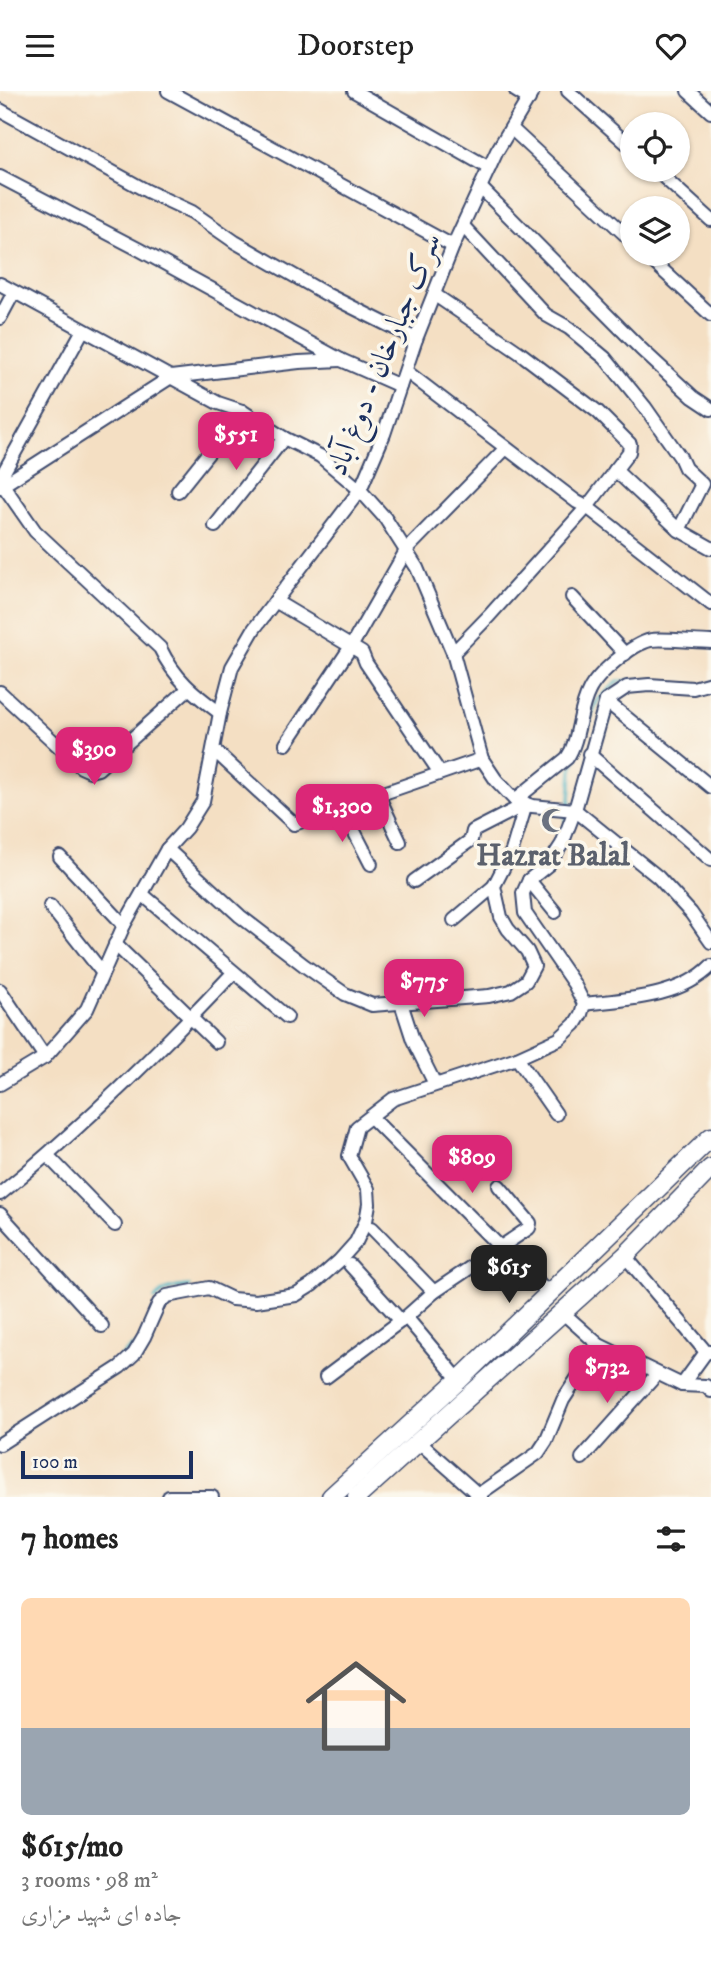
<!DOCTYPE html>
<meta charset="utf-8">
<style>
:root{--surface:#fff;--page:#f6f6f6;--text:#222;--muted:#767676;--accent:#db2777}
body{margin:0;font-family:"IM FELL DW Pica",Amiri,serif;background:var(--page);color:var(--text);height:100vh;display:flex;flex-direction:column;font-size:26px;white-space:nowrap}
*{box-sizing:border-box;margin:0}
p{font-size:23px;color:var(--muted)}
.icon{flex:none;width:38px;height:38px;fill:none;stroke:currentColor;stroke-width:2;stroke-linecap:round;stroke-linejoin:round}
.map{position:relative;height:1406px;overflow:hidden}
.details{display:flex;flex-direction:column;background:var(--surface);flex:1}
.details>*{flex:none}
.buttons{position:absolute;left:620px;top:21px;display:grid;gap:14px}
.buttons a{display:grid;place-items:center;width:70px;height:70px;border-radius:50%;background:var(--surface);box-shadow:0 2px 5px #0004;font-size:35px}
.scale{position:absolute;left:21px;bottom:18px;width:172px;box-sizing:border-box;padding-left:7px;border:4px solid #1b2f5e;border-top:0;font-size:19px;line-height:24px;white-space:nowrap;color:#1b2f5e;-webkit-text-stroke:5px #fbf7ec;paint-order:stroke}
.price{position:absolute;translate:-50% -60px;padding:0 16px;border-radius:14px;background:var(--accent);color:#fff;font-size:23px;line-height:46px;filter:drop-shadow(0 2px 4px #0008)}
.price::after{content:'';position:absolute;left:50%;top:42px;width:21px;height:16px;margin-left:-10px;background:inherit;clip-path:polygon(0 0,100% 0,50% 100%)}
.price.current{background:#222;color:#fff}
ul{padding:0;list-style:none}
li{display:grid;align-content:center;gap:14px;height:371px;padding:0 21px}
li span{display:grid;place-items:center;height:217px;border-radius:10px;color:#555}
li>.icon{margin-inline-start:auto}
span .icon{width:126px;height:126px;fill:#fffc;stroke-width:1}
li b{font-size:30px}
h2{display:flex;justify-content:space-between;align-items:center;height:84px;padding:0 21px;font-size:30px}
header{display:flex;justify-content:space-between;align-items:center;height:91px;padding:0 21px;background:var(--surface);font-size:32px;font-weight:600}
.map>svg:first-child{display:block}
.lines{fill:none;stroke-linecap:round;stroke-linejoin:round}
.stream{stroke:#44b0c1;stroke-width:3.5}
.minor-casing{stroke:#3c496d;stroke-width:16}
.secondary-casing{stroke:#3c496d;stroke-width:21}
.minor{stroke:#fff;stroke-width:12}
.secondary{stroke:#fff;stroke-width:18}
.labels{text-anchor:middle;stroke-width:7;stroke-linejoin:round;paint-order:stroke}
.street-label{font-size:30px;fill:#1b2f5e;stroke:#fbf7ec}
.worship-label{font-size:30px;font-weight:bold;fill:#5b616d;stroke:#fbf7ec}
</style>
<header><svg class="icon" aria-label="menu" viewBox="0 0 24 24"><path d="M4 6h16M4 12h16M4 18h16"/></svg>Doorstep<svg class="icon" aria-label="heart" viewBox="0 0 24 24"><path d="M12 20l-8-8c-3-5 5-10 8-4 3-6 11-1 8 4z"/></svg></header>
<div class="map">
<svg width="711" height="1406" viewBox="0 0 711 1406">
<rect width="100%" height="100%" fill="#fbf7ec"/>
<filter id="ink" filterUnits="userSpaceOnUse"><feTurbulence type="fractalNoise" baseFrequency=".0143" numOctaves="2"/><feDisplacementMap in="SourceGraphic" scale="14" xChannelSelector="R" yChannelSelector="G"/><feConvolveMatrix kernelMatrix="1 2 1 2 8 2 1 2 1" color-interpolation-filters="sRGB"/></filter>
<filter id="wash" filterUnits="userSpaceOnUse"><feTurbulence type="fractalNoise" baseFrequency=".00686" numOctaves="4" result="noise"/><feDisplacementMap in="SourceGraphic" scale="28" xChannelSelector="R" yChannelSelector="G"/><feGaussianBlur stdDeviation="1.57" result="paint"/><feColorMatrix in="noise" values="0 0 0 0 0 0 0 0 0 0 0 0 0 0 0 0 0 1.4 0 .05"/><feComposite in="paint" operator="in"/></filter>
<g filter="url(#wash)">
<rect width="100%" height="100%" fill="#f4dfc3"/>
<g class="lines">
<g class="stream">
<polyline points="565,729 570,709 572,679 597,610 618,590 629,590"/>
<polyline points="543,950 576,919 575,905"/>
<path d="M155 1208C164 1197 176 1196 189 1195"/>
<polyline points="68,1302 118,1269 133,1255"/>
</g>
</g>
</g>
<g filter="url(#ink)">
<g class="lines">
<defs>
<g id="minor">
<polyline points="168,0 453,155"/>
<polyline points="354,0 489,77"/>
<polyline points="516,0 529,8"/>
<polyline points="568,0 632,57"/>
<polyline points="688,0 711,21"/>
<polyline points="0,19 147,100 192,121 235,151 326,203 416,248"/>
<polyline points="512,38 632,150"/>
<polyline points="656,79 711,129"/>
<polyline points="0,86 140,159 341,269 400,295"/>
<polyline points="480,96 641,258 693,306 711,318"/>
<polyline points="463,135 546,224 569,237 605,267 645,316 680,366 685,377 702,393 679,439"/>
<polyline points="645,163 711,224"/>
<polyline points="0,193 218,312 242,320 284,347 320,365 360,399 385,427 417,477 453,562 482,668 496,689 515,709 532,715 575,719 658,786 691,822 711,851"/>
<polyline points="435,204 520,262 598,321 630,353 629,361 587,416 489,525 453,562"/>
<polyline points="0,227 14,201"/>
<polyline points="407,281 577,411 587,416 711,513"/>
<polyline points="615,379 679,439 711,457"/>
<polyline points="0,388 83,239"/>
<path d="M3 394 35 440 160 557C175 588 193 602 220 622"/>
<polyline points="0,396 171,286 299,271 341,269"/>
<polyline points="178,400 242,320"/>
<polyline points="215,435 284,347"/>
<polyline points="572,506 625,563"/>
<polyline points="275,510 362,562 366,572 440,682"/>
<polyline points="0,601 81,676 90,680 98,678 188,598"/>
<polyline points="606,610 711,696"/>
<polyline points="286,653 352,554 407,458 506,357"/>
<polyline points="215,660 294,733 482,668"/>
<polyline points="589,663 711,769"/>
<polyline points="378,704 400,751"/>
<path d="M515 709 567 667C580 648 578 621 589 600 597 583 632 553 651 549 662 547 697 551 711 551"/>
<polyline points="342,717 371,773"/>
<polyline points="167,758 240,825 305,875 345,903 372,914 489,905 511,900 526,890 534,875 527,860 508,838 501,826 494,795 512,760 526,713"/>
<polyline points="60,766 124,834"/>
<polyline points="529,789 555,821"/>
<polyline points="414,790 471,749 473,740 477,738 526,713"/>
<polyline points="142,803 287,926"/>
<polyline points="50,815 102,881"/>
<polyline points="454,829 494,795"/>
<polyline points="115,853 216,951"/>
<polyline points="0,899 45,966"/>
<polyline points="401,912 413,949 435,993"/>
<path d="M584 913C626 908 679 907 711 875"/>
<polyline points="517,967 556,1023"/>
<polyline points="0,993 45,966 87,918 124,834 167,758 186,737 203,710 220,622 232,576 254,538 360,399 384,343 416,248 453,155 497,60 533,0"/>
<polyline points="371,1026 501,1157 523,1174 549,1203"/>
<polyline points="47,1064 115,1134"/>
<path d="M0 1103C83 1036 160 960 233 882"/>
<polyline points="0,1123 102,1235"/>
<polyline points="372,1137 434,1201"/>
<polyline points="625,1165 706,1261"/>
<polyline points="350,1174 401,1230"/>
<polyline points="562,1221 599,1254 682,1294 706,1295 711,1300"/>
<polyline points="406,1226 459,1289"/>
<polyline points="326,1286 406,1226 434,1201 529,1137 530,1132 499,1095"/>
<polyline points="682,1294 706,1261 711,1261"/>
<polyline points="419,1351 481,1406"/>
<polyline points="0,1353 120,1276 134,1263 144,1246 159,1212 167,1205 209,1197 232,1208 256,1210 296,1204 312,1194 339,1170 356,1151 366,1130 369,1113 368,1098 349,1065 357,1036 393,1008 517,967 559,948 575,933 581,923 584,913 574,893 525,822 523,802 529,789 549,773 562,753 575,719 606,610 627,596 649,594 693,597 711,592"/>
<polyline points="582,1367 657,1283"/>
<polyline points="169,1406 212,1406"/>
<polyline points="475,1406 538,1362 546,1350 563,1309 599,1254"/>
</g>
<g id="secondary">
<polyline points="331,1406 459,1289 711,1046"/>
<polyline points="357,1406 625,1165 711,1077"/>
</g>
</defs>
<use href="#minor" class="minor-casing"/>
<use href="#secondary" class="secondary-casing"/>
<use href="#minor" class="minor"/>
<use href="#secondary" class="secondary"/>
</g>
</g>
<defs>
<symbol id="mosque-bare" viewBox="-9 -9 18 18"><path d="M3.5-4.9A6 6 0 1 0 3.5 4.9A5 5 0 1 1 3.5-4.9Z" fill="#6b7280" stroke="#fbf7ec" stroke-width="2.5" paint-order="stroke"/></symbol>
</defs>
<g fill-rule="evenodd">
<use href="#mosque-bare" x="536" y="712" width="35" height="35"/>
</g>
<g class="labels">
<g class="street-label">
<text transform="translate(383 263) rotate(-68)" y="10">سرک جبارخان - دوغ آباد</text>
</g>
<g class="worship-label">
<text x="553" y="774">Hazrat Balal</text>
</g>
</g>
</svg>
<div class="buttons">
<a><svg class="icon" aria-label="locate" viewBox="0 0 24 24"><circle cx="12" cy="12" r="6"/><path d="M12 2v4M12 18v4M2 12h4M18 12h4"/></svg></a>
<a><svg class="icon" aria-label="layers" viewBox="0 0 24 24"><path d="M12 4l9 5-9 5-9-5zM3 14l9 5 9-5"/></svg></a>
</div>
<div class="scale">100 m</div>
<b class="price" style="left:236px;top:381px">$551</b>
<b class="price" style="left:94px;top:696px">$390</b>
<b class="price" style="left:342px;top:753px">$1,300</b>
<b class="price" style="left:424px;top:928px">$775</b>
<b class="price" style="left:472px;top:1104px">$809</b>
<b class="price current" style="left:509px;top:1214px">$615</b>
<b class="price" style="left:607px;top:1314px">$732</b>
</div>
<section class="details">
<h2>7 homes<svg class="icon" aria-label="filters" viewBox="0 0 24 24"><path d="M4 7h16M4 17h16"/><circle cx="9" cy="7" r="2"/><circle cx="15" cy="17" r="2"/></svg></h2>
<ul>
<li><span style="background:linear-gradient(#ffd9b3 60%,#9aa5b1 0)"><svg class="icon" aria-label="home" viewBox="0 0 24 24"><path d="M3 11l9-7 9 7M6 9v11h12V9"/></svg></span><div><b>$615/mo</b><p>3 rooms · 98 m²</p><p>جاده ای شهید مزاری</p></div></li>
</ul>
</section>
